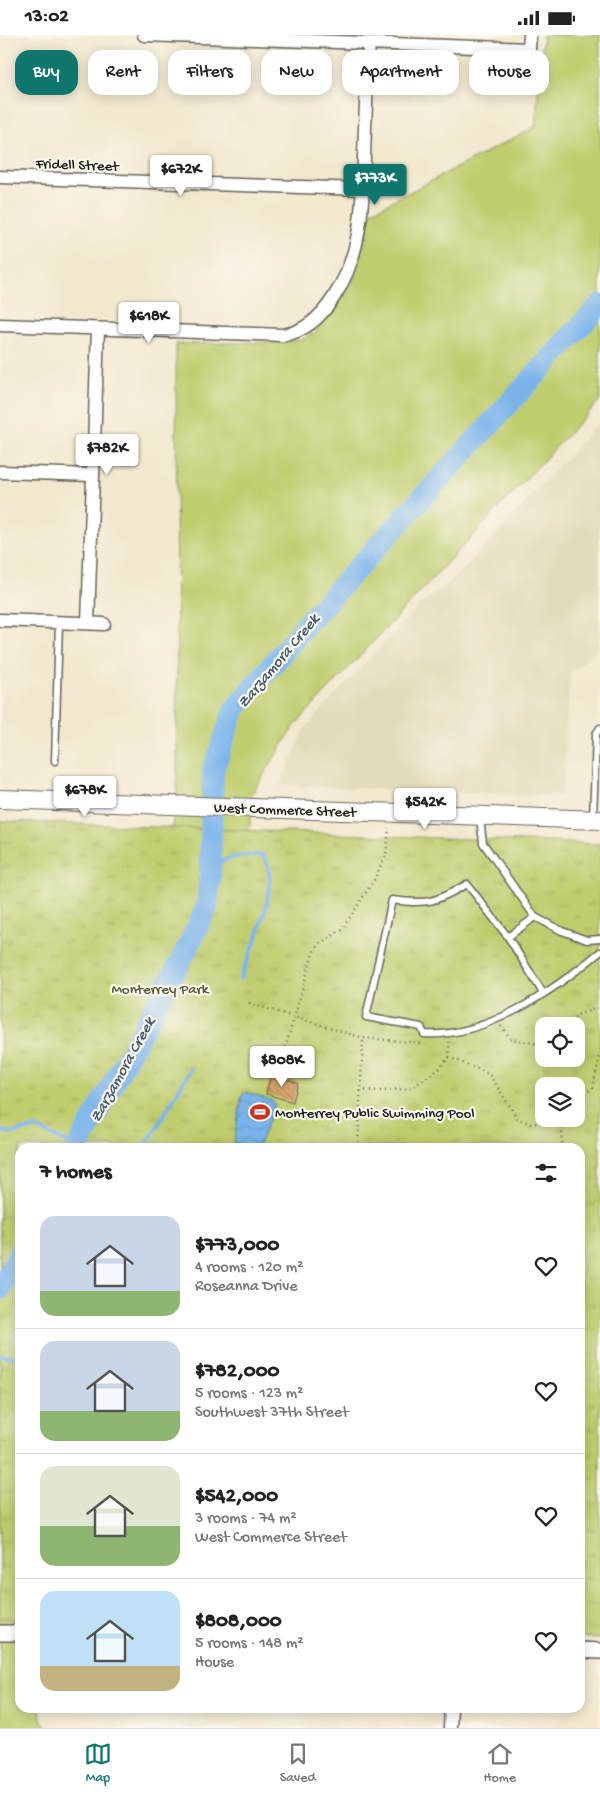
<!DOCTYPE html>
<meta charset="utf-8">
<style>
:root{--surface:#fff;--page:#f2f2f2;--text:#222;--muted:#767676;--line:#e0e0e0;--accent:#0f766e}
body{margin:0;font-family:"Gochi Hand",sans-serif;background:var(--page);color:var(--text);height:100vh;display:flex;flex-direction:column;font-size:19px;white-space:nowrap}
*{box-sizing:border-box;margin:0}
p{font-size:16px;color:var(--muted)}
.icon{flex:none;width:28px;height:28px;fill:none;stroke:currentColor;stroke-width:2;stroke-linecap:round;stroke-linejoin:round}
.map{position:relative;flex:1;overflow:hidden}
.details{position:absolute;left:15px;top:1108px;width:570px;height:570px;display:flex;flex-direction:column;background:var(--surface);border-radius:15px;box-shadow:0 2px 12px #0003}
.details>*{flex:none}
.guide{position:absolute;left:15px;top:15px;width:570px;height:45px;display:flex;gap:10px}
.buttons{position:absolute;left:535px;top:982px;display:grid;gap:10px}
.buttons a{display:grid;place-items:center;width:50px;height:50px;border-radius:10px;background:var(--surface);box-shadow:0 2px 12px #0003;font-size:25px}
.price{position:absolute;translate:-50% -42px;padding:0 11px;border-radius:5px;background:#fff;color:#222;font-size:16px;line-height:32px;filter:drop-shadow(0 1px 2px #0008)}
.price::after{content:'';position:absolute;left:50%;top:30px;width:15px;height:11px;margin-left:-8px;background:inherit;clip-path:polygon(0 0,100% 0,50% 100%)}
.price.current{background:var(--accent);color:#fff}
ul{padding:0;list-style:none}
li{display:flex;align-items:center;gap:15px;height:125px;padding:0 25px}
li+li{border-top:1px solid var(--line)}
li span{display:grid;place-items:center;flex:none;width:140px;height:100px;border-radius:15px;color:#555}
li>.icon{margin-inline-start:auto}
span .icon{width:60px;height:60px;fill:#fffc;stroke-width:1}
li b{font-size:21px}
h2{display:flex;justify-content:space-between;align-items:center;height:60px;padding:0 25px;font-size:21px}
.pill{padding:0 18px;border-radius:15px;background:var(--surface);box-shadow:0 2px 12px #0003;font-size:18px;line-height:45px}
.pill.current{background:var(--accent);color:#fff}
.status{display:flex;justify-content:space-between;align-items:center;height:35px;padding:0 25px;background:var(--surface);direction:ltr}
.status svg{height:14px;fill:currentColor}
.dock{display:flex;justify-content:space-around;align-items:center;height:70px;border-top:1px solid var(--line);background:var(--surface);font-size:14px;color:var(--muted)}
.dock a{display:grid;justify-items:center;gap:2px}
.dock .current{color:var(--accent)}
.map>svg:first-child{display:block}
.built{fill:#e2dcba}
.grass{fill:#c0cd6e;stroke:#6e7445}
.park{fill:url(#park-tufts);stroke:#6e7445;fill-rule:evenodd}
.water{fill:url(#water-waves);stroke:#4b6884}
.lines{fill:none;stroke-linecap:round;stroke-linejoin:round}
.stream{stroke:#7ab4eb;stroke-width:4}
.river{stroke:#7ab4eb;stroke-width:22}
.building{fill:url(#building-back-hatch)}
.service-casing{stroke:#67635a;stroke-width:9}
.minor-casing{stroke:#67635a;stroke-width:15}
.tertiary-casing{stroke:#67635a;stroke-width:18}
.secondary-casing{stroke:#67635a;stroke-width:20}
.path{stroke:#67635a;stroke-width:2.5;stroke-dasharray:1 4;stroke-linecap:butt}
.service{stroke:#fff;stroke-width:6}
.minor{stroke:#fff;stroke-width:12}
.tertiary{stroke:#fff;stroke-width:15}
.secondary{stroke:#fff;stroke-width:18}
.labels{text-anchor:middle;stroke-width:4.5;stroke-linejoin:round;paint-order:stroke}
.street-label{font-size:15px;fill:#1c1c1c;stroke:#fbf7ec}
.park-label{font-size:15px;fill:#555a39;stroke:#fbf7ec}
.poi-label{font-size:15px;fill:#1c1c1c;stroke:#fbf7ec;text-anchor:start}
.water-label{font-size:16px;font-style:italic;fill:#42596f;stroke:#fbf7ec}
</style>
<div class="status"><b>13:02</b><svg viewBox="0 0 49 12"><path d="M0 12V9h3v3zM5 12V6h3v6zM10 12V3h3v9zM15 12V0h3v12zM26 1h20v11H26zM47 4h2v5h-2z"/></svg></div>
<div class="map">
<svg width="600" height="1693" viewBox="0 0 600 1693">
<defs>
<pattern id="park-tufts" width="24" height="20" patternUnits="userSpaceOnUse" patternTransform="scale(1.25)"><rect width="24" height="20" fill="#c0cd6e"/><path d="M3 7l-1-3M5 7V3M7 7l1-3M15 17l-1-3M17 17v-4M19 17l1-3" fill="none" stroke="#a4af5f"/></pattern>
<pattern id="water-waves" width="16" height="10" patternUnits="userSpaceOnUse" patternTransform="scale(1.25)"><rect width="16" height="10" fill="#7ab4eb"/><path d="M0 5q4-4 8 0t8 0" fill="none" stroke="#699ac9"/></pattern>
<pattern id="building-back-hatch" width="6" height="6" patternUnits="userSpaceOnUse" patternTransform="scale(1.25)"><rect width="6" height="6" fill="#d5985d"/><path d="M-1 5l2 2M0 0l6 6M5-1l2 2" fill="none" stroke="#ac7b4c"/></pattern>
</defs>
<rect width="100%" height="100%" fill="#fbf7ec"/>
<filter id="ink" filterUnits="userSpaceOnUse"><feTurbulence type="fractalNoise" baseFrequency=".02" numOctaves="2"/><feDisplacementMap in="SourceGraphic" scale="10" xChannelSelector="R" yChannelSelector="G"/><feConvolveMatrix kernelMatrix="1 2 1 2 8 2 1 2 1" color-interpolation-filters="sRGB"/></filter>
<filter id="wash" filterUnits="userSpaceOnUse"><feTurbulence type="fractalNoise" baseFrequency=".0096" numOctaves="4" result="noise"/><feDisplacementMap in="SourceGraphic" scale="20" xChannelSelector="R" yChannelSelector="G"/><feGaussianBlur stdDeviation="1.12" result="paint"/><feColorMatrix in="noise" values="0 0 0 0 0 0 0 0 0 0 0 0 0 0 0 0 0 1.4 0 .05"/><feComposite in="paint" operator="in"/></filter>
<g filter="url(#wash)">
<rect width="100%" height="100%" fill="#f1e8ce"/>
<polygon class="built" points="600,387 600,611 570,638 562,761 280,750 305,693 417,573 462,536"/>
<polygon class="grass" points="543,0 600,0 600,365 295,690 251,760 246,897 20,1112 20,1672 40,1673 41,1684 47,1693 0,1693 0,1130 172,800 177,754 176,309 281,307 301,305 315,298 349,254 357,237 371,177 535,92"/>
<path class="park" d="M0 786 600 809V1604L580 1603V1112H20V1584L0 1583ZM544 991H576V1024H544ZM544 1051H576V1084H544Z"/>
<polygon class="water" points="246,1057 273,1066 275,1070 258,1112 233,1112 242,1060"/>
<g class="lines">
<g class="stream">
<path d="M210 834C225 820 244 821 263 820 283 848 252 915 240 944"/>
<polyline points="0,1096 12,1098 36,1093 76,1112"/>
<polyline points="145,1112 191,1034"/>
<polyline points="0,1321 20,1322"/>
</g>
<g class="river">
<polyline points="78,1112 185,918 207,871 210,844 213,736 234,675 309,586 600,270"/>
<polyline points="0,1254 20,1217"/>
</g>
</g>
<g id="blocks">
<polygon class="building" points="271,1039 298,1048 293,1067 266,1059"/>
</g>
</g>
<g filter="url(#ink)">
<use href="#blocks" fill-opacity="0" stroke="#67635a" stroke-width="1"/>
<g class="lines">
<defs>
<g id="service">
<polyline points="55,726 59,587"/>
<polyline points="480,783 483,808 535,882 562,896 587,905 600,904"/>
<polyline points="593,784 596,699 600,693"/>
<polyline points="508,902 535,882"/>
<path d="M543 958 508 902 467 849C436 867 428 870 392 865L366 982 421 992 424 999C487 1003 554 955 600 917"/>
</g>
<g id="minor">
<polyline points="144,0 529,14 530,0"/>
<polyline points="0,142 362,154"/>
<path d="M0 290 283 300C326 294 351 238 358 199 363 174 363 148 364 123 365 84 367 46 369 8"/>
<polyline points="0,437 93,440"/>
<polyline points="0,585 104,589"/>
<polyline points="88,588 98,294"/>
<polyline points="450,1693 451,1672"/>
</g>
<g id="tertiary">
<polyline points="0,1598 20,1598"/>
<polyline points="580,1615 600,1616"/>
</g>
<polyline id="secondary" points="0,764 600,785"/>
</defs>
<use href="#service" class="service-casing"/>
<use href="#minor" class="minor-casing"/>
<use href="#tertiary" class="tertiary-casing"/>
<use href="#secondary" class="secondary-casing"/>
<g class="path">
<polyline points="249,968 363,1003 423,1008"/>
<polyline points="501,991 511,1004 544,1010"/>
<polyline points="568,991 577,980 600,972"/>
<polyline points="449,1022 489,1039 518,1084 531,1089 555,1085 562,1095 562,1112"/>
<polyline points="596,1038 600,1020"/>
<polyline points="277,1041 313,918 320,908 342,895 374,845 386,820 389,793"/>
<polyline points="360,1055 383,1056 411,1053 440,1033 449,1022 449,1007"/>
<polyline points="576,1064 593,1053 596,1038 600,1038"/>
<polyline points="358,1112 363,1003"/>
</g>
<use href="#service" class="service"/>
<use href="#minor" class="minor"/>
<use href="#tertiary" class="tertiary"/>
<use href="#secondary" class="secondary"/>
</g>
</g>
<defs>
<symbol id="stadium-bare" viewBox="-9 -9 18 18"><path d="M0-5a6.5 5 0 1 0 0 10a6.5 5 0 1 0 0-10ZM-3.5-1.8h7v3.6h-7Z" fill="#c8321e" stroke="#fbf7ec" stroke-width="2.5" paint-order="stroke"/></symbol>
</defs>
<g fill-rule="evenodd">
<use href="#stadium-bare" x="246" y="1063" width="28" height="28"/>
</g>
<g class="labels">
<g class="street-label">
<text transform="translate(77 129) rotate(2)" y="5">Fridell Street</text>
<text transform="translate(285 774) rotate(2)" y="5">West Commerce Street</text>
</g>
<g class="park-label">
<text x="160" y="958">Monterrey Park</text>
</g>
<g class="poi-label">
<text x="275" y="1082">Monterrey Public Swimming Pool</text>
</g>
<g class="water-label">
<text transform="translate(277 625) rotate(-50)" y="6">Zarzamora Creek</text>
<text transform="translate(121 1034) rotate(-61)" y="6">Zarzamora Creek</text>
</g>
</g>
</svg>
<div class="buttons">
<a><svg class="icon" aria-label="locate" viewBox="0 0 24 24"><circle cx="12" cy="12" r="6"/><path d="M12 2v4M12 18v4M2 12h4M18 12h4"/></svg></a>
<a><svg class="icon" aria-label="layers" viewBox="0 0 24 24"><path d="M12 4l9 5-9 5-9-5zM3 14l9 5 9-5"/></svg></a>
</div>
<b class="price" style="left:181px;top:162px">$672K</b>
<b class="price current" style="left:375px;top:171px">$773K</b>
<b class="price" style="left:149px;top:309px">$618K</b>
<b class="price" style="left:107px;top:441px">$782K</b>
<b class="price" style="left:85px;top:783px">$678K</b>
<b class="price" style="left:425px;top:795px">$542K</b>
<b class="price" style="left:282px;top:1053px">$808K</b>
<div class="guide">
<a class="pill current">Buy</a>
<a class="pill">Rent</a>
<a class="pill">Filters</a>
<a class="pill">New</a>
<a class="pill">Apartment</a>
<a class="pill">House</a>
</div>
<section class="details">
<h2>7 homes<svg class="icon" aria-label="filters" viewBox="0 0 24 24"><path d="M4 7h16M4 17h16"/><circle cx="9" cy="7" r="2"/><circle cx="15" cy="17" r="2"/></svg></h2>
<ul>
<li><span style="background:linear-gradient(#c9d6e8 75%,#8fb573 0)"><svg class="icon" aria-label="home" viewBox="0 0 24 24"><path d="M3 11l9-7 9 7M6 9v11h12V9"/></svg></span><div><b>$773,000</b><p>4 rooms · 120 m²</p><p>Roseanna Drive</p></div><svg class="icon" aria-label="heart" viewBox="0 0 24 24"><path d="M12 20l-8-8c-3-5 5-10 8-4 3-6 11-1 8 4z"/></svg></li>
<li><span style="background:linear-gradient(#c9d6e8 70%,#8fb573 0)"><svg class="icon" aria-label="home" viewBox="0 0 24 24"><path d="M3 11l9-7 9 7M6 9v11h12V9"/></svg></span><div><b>$782,000</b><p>5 rooms · 123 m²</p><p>Southwest 37th Street</p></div><svg class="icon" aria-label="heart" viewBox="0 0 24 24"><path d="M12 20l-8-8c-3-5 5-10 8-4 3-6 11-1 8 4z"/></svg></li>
<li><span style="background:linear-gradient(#dfe7d0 60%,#8fb573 0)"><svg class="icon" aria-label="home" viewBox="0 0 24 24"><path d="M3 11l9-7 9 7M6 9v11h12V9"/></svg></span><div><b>$542,000</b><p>3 rooms · 74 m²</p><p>West Commerce Street</p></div><svg class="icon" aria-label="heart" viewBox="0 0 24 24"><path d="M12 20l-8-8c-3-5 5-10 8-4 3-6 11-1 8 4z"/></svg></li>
<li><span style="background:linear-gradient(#bfe0f5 75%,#c2b280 0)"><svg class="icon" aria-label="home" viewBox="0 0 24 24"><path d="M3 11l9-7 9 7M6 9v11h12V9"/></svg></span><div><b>$808,000</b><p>5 rooms · 148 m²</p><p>House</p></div><svg class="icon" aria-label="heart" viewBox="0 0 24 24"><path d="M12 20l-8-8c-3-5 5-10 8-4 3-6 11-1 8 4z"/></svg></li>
</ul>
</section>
</div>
<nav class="dock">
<a class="current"><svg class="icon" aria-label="map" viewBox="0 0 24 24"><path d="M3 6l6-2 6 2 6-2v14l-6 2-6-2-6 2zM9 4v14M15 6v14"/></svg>Map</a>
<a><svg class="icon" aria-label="saved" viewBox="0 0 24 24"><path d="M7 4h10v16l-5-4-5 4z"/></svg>Saved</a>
<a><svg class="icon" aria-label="home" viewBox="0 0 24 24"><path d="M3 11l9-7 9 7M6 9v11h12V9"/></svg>Home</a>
</nav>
